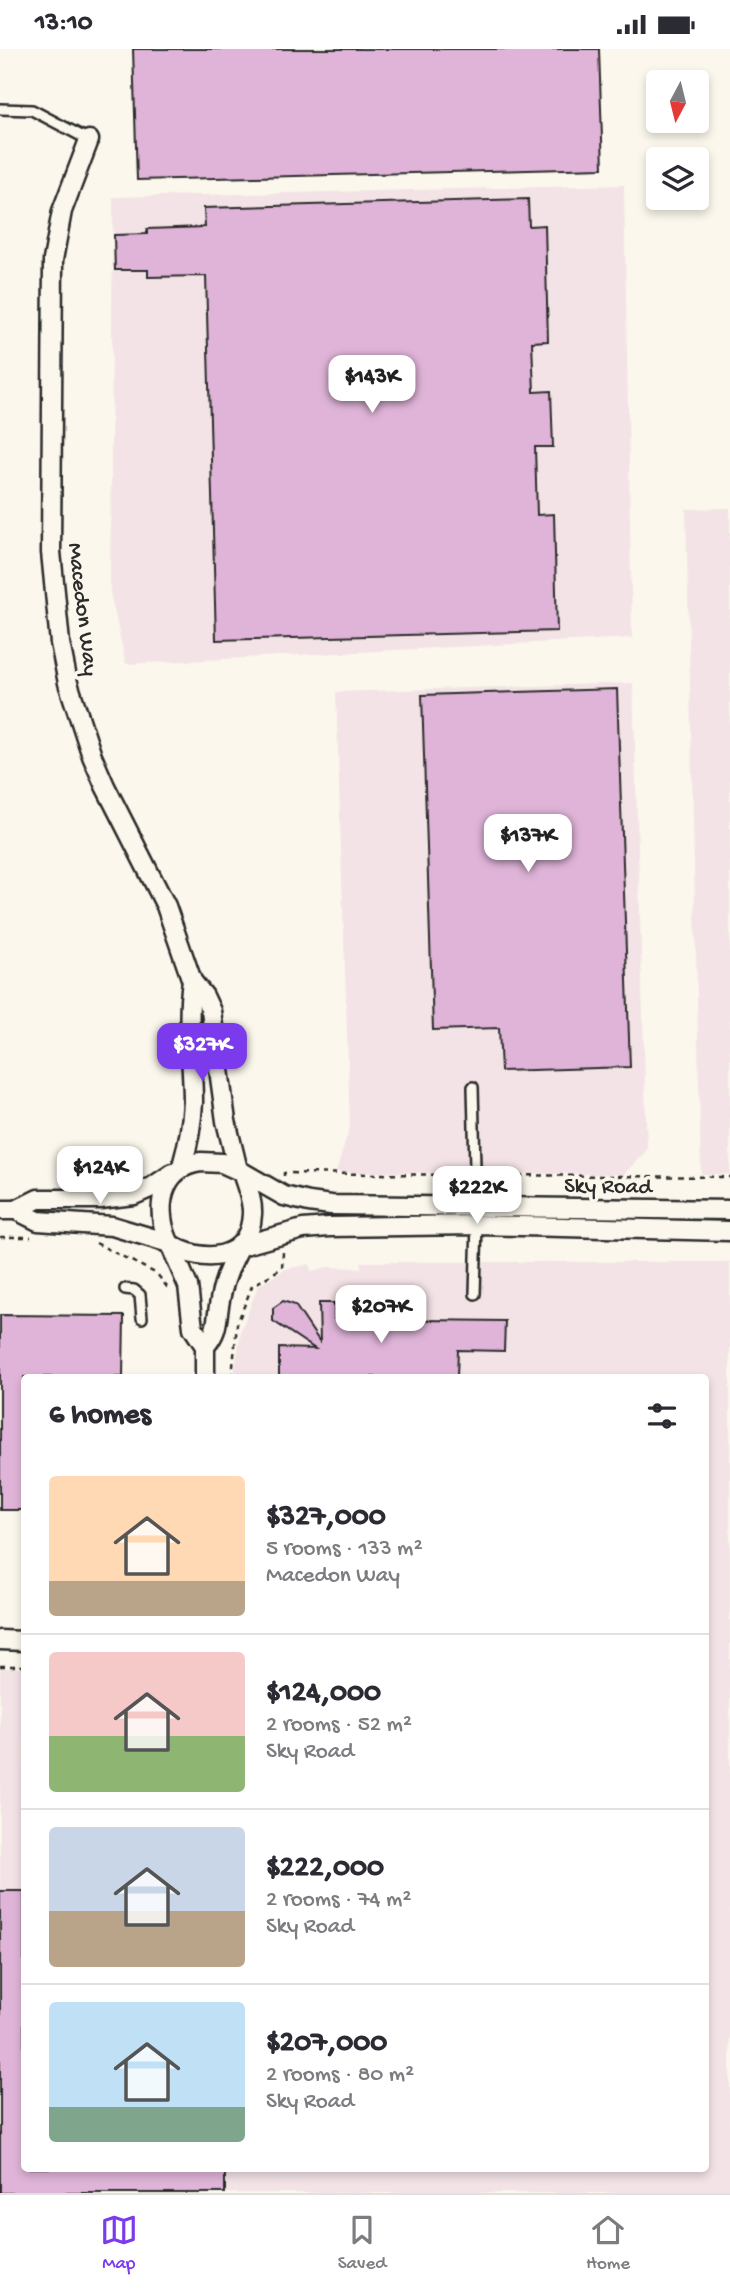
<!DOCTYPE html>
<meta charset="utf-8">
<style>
:root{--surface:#fff;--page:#f2f2f3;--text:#2b2b33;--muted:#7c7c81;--line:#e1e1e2;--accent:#7c3aed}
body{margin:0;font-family:"Gochi Hand",sans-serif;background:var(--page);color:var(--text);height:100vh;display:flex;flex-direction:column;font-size:26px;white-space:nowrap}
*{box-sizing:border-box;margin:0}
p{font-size:23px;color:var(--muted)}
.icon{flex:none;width:38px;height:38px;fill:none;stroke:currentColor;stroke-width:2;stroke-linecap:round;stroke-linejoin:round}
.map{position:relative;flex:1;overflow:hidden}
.panel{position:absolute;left:21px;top:1325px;width:688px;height:798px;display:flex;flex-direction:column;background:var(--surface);border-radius:7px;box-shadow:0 4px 10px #0003}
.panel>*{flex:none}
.needle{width:46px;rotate:187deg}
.buttons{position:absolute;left:646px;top:21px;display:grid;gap:14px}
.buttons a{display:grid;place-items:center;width:63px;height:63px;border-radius:7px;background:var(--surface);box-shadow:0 4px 10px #0003;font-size:35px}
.price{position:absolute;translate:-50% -60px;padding:0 16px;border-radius:14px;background:#fff;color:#222;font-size:23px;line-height:46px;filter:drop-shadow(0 2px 4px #0008)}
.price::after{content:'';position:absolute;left:50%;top:42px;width:21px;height:16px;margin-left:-10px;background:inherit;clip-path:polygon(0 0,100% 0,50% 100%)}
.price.current{background:var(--accent);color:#fff}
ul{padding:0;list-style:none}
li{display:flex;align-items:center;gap:21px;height:175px;padding:0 28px}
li+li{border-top:2px solid var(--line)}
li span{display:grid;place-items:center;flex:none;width:196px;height:140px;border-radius:7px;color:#555}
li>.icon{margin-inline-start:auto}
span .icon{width:84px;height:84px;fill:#fffc;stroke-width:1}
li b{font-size:30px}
h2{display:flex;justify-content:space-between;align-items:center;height:84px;padding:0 28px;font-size:30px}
.status{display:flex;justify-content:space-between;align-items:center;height:49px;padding:0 35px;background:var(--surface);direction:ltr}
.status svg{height:19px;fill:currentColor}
.tabs{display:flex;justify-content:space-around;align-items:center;height:98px;border-top:2px solid var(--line);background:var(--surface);font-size:19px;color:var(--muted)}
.tabs a{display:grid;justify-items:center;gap:4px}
.tabs .current{color:var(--accent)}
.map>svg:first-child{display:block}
.built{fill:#f3e3e6}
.building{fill:#dfb4d8;stroke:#2b2b2b;stroke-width:2}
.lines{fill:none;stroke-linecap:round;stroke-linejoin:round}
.service-casing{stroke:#2b2b2b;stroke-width:14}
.minor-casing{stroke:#2b2b2b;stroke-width:23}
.path{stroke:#2b2b2b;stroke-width:2.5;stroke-dasharray:5 5;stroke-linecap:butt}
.service{stroke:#fbf7ec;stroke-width:9}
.minor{stroke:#fbf7ec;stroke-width:18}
.labels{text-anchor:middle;stroke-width:7;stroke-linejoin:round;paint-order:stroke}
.street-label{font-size:23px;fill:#2b2b2b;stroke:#fbf7ec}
</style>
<div class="status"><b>13:10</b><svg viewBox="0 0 49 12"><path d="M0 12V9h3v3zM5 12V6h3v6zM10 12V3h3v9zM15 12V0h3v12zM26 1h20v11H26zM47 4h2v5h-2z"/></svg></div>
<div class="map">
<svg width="730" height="2144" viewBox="0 0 730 2144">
<rect width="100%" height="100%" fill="#fbf7ec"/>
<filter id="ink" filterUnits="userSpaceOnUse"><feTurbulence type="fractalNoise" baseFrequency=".0143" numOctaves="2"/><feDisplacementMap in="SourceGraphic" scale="14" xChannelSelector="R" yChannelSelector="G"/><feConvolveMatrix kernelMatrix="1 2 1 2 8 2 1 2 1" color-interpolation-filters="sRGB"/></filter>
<g filter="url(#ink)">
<g class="built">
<polygon points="624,136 632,589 126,615 110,543 113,148"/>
<polygon points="730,459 730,1125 701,1125 686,460"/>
<polygon points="633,634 647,1101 624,1125 336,1123 350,1077 336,643"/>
<polygon points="361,1213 730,1213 730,2144 0,2144 0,1619 24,1619 24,2119 705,2119 705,1328 234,1328 241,1281 258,1237 286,1220 310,1215 311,1222 328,1218 361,1219"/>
</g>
<g class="building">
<polygon points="133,0 599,0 603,119 137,131"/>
<polygon points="528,150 529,177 545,176 548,292 532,293 534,343 551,342 553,398 535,398 537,466 554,465 557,582 216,591 206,227 148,228 148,221 115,221 114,186 147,185 147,180 205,178 204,159"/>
<polygon points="617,640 630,1018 501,1022 499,979 433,981 422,646"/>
<polygon points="283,1252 295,1256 320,1293 319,1254 334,1254 334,1270 505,1272 504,1302 458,1301 457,1328 279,1328 279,1299 315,1300 273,1272 273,1259"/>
<polygon points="0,1266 124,1267 123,1328 24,1328 24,1461 0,1461"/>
<polygon points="0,1842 24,1842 24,2119 225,2119 225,2144 0,2144"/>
</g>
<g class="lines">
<defs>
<g id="service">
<polyline points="0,60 32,61 89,91"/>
<polyline points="473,1038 476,1159"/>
<polyline points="125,1240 134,1241 140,1246 142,1269"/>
<polyline points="475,1245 477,1173"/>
</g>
<g id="minor">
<polyline points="89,91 62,162 53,211 51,503 60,594 68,634 92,707 105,737 166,857 192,932 204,947 211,962 226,1072 238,1121"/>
<path d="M201 1113 222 1114 242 1123C246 1137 253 1151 252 1165 250 1212 203 1216 170 1195 154 1163 159 1118 201 1113Z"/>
<path d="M182 1117C188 1096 192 1075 193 1053 193 1013 186 972 192 932"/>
<polyline points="242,1123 284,1147 309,1153 331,1156 730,1161"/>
<polyline points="0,1161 16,1161 38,1150 100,1150 134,1146 152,1138 173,1124"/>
<polyline points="16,1161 38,1172 112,1177 169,1194"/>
<polyline points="170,1195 188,1237 193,1279 205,1297 205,1328"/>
<polyline points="241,1197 303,1180 329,1178 477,1176 730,1182"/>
<path d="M205 1297C219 1282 216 1271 220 1251 223 1233 230 1216 239 1199"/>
<polyline points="0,1591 24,1592"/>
</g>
</defs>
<use href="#service" class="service-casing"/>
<use href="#minor" class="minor-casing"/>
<g class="path">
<polyline points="488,1126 730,1128"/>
<polyline points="284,1127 284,1124 464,1126"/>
<polyline points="0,1188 31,1188"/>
<polyline points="96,1194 157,1225 167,1238 170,1238"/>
<polyline points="232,1328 237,1275 252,1237 282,1219 283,1203"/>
<polyline points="0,1617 24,1617"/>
</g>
<use href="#service" class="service"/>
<use href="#minor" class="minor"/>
</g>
</g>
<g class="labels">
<g class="street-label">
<text transform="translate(85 560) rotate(83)" y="8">Macedon Way</text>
<text transform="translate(608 1135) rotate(1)" y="8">Sky Road</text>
</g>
</g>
</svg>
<div class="buttons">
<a><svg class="needle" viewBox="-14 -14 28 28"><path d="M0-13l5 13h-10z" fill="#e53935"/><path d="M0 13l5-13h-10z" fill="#7c7c81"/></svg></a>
<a><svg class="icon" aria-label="layers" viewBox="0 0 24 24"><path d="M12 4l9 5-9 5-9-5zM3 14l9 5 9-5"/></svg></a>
</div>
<b class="price" style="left:372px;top:366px">$143K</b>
<b class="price" style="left:528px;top:825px">$137K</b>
<b class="price current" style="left:202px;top:1034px">$327K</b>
<b class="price" style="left:100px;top:1157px">$124K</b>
<b class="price" style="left:477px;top:1177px">$222K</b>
<b class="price" style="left:381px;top:1296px">$207K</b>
<section class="panel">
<h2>6 homes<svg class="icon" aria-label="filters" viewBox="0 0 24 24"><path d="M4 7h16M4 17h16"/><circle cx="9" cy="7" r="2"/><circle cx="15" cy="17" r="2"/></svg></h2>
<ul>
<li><span style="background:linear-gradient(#ffd9b3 75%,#b9a48a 0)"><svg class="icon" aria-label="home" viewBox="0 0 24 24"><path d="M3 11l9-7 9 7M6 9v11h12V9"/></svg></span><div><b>$327,000</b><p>5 rooms · 133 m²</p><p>Macedon Way</p></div></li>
<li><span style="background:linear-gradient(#f6c9c9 60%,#8fb573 0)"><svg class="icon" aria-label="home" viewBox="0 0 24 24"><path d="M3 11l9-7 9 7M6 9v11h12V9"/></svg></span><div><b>$124,000</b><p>2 rooms · 52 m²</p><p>Sky Road</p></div></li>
<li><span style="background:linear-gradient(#c9d6e8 60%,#b9a48a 0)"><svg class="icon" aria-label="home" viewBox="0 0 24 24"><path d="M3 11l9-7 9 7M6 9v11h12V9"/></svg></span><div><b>$222,000</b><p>2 rooms · 74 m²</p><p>Sky Road</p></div></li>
<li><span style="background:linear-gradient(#bfe0f5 75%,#7fa58c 0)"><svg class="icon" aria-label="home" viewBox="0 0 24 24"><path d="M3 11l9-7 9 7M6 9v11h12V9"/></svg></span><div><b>$207,000</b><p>2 rooms · 80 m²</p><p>Sky Road</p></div></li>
</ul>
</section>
</div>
<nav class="tabs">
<a class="current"><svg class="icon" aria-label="map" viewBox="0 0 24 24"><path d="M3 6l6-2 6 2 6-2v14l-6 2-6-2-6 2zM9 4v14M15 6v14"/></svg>Map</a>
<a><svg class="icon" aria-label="saved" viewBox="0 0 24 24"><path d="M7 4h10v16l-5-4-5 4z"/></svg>Saved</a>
<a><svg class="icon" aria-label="home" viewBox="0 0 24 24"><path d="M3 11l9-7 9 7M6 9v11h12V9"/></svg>Home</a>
</nav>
